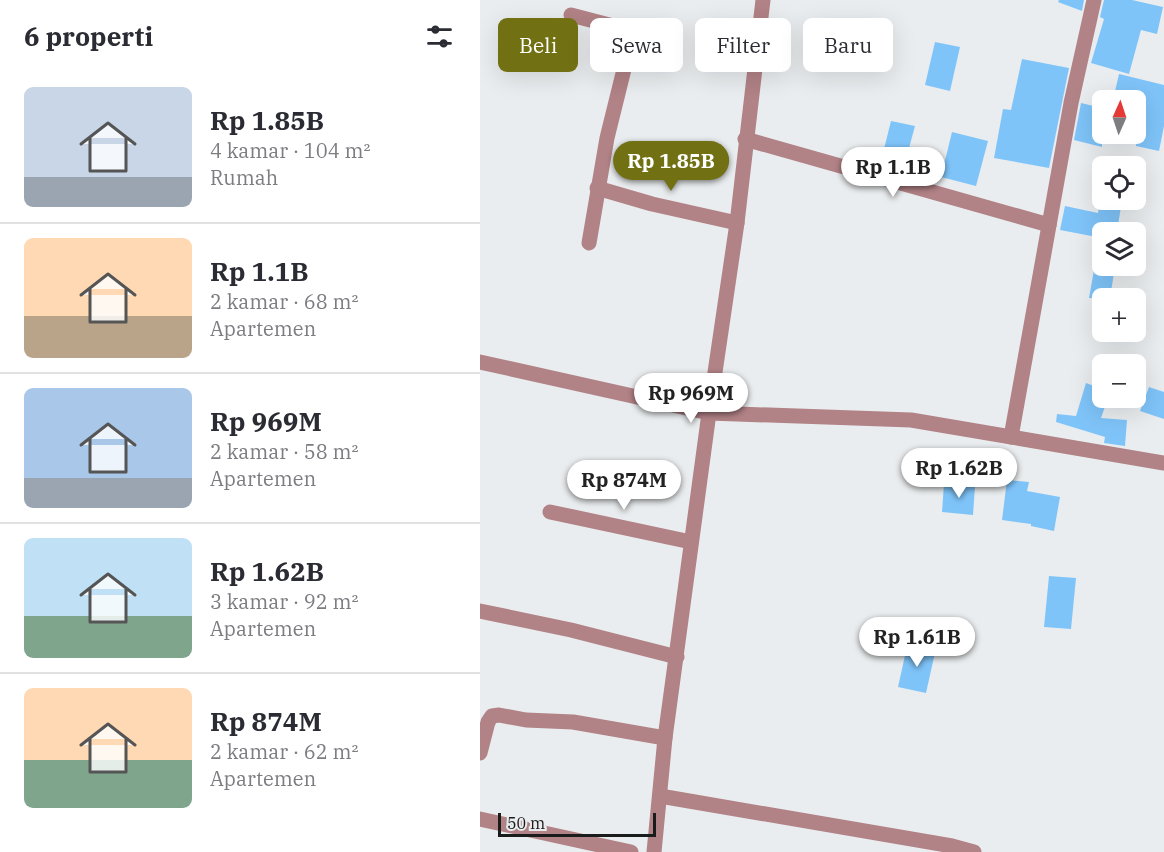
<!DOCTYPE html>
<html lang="id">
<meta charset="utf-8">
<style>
:root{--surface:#fff;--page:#f2f2f3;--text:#2b2b33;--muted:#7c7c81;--line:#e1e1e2;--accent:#717012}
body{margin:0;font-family:"IBM Plex Serif",serif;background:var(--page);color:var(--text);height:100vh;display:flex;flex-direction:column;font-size:22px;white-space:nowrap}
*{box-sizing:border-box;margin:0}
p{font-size:20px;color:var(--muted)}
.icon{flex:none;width:33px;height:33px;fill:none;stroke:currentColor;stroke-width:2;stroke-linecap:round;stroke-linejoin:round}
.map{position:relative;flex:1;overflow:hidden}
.drawer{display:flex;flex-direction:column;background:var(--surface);width:480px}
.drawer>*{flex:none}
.banner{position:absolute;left:18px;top:18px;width:570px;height:54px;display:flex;gap:12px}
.needle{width:39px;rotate:3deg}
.tools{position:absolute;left:612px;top:90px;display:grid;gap:12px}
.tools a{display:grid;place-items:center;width:54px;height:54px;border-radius:9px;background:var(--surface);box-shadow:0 6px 24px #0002;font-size:30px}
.scale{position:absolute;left:18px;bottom:15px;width:158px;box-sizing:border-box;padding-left:6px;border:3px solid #1a1b1b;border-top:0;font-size:16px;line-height:21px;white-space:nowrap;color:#1a1b1b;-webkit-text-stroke:4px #eaedef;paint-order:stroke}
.price{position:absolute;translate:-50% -51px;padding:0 14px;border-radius:21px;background:#fff;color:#222;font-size:20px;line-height:39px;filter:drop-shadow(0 2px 3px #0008)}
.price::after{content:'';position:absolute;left:50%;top:36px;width:18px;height:14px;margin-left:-9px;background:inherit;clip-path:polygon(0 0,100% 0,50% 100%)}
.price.selected{background:var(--accent);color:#fff}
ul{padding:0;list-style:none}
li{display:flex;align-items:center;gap:18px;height:150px;padding:0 24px}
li+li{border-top:2px solid var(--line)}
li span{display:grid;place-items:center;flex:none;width:168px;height:120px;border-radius:9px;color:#555}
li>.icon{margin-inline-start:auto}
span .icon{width:72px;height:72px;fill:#fffc;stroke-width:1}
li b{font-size:26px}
h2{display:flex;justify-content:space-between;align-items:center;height:72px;padding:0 24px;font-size:26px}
.tag{padding:0 21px;border-radius:9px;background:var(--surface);box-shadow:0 6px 24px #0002;font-size:21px;line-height:54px}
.tag.selected{background:var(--accent);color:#fff}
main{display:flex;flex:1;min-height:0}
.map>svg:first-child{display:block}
.building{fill:#7fc4f9}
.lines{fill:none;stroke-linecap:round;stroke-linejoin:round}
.minor{stroke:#b18286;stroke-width:15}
</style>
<main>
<section class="drawer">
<h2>6 properti<svg class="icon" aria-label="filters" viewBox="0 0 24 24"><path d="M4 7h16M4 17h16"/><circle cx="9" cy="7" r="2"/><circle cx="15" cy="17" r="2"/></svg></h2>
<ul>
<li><span style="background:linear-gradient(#c9d6e8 75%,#9aa5b1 0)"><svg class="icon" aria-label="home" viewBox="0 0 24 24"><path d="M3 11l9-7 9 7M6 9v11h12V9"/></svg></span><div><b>Rp 1.85B</b><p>4 kamar · 104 m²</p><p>Rumah</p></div></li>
<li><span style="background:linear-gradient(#ffd9b3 65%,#b9a48a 0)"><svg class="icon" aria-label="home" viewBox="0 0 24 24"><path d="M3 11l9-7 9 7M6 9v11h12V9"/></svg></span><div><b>Rp 1.1B</b><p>2 kamar · 68 m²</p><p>Apartemen</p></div></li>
<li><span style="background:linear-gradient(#a9c7e8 75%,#9aa5b1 0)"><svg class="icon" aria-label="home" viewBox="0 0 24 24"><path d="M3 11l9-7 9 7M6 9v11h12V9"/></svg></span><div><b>Rp 969M</b><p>2 kamar · 58 m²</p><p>Apartemen</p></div></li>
<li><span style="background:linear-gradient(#bfe0f5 65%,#7fa58c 0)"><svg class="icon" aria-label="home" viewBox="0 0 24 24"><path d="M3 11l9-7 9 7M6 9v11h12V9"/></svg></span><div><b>Rp 1.62B</b><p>3 kamar · 92 m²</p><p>Apartemen</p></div></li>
<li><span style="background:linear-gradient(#ffd9b3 60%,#7fa58c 0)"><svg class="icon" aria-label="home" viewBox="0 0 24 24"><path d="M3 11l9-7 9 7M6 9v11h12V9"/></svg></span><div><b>Rp 874M</b><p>2 kamar · 62 m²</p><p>Apartemen</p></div></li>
</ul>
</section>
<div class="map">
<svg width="684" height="852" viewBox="0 0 684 852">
<rect width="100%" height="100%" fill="#eaedef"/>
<g class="building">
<polygon points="579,0 604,0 602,11 578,2"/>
<polygon points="624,0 652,0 683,7 677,34 661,30 649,74 611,63 624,19 620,17"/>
<polygon points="455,42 480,47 470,91 445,85"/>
<polygon points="542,59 589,68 569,168 514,158 523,109 531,110"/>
<polygon points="639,74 684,85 684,126 679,151 656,146 656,100 633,100"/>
<polygon points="601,103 622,108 622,147 594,140"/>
<polygon points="411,121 435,126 425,163 402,157"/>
<polygon points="472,132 508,141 496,186 461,177"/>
<polygon points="620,200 642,200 637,232 622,232 622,238 580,230 585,206 618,213"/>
<polygon points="614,270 634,273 630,298 609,298"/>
<polygon points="606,383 622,389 622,398 628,398 621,418 647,420 645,446 624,443 625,437 576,422 577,414 596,416"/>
<polygon points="669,387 684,392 684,419 660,411"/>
<polygon points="527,480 549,482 547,491 580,497 574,531 551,526 551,524 522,520"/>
<polygon points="464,484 495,486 493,515 462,512"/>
<polygon points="569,576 596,578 591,629 564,627"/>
<polygon points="428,642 456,648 446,693 418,687"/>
</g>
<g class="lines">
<g class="minor">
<polyline points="91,15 137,27 146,33 150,45 127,138 109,243"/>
<polyline points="265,139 569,225"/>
<polyline points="117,188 172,204 257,223"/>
<polyline points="0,362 229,413 431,420 684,463"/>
<polyline points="531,437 591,103 614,0"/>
<polyline points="70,512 211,542"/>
<polyline points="0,611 91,630 197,657"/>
<polyline points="0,753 8,722 12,716 19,715 46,720 93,722 185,738"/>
<polyline points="180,796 472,846 494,852"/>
<polyline points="0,819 151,852"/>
<polyline points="174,852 185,738 229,413 257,223 283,0"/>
</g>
</g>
</svg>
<div class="tools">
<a><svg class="needle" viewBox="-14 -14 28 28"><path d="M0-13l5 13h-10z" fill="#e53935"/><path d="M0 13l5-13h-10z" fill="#7c7c81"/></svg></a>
<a><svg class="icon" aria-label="locate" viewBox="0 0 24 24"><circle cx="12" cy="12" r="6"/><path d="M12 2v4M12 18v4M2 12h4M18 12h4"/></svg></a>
<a><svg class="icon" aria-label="layers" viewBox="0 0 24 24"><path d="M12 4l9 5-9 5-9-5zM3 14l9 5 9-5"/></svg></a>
<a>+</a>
<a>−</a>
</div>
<div class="scale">50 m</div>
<b class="price selected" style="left:191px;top:192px">Rp 1.85B</b>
<b class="price" style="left:413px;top:198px">Rp 1.1B</b>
<b class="price" style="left:211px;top:424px">Rp 969M</b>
<b class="price" style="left:479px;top:499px">Rp 1.62B</b>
<b class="price" style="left:144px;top:511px">Rp 874M</b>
<b class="price" style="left:437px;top:668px">Rp 1.61B</b>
<div class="banner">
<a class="tag selected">Beli</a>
<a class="tag">Sewa</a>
<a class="tag">Filter</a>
<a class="tag">Baru</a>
</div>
</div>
</main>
